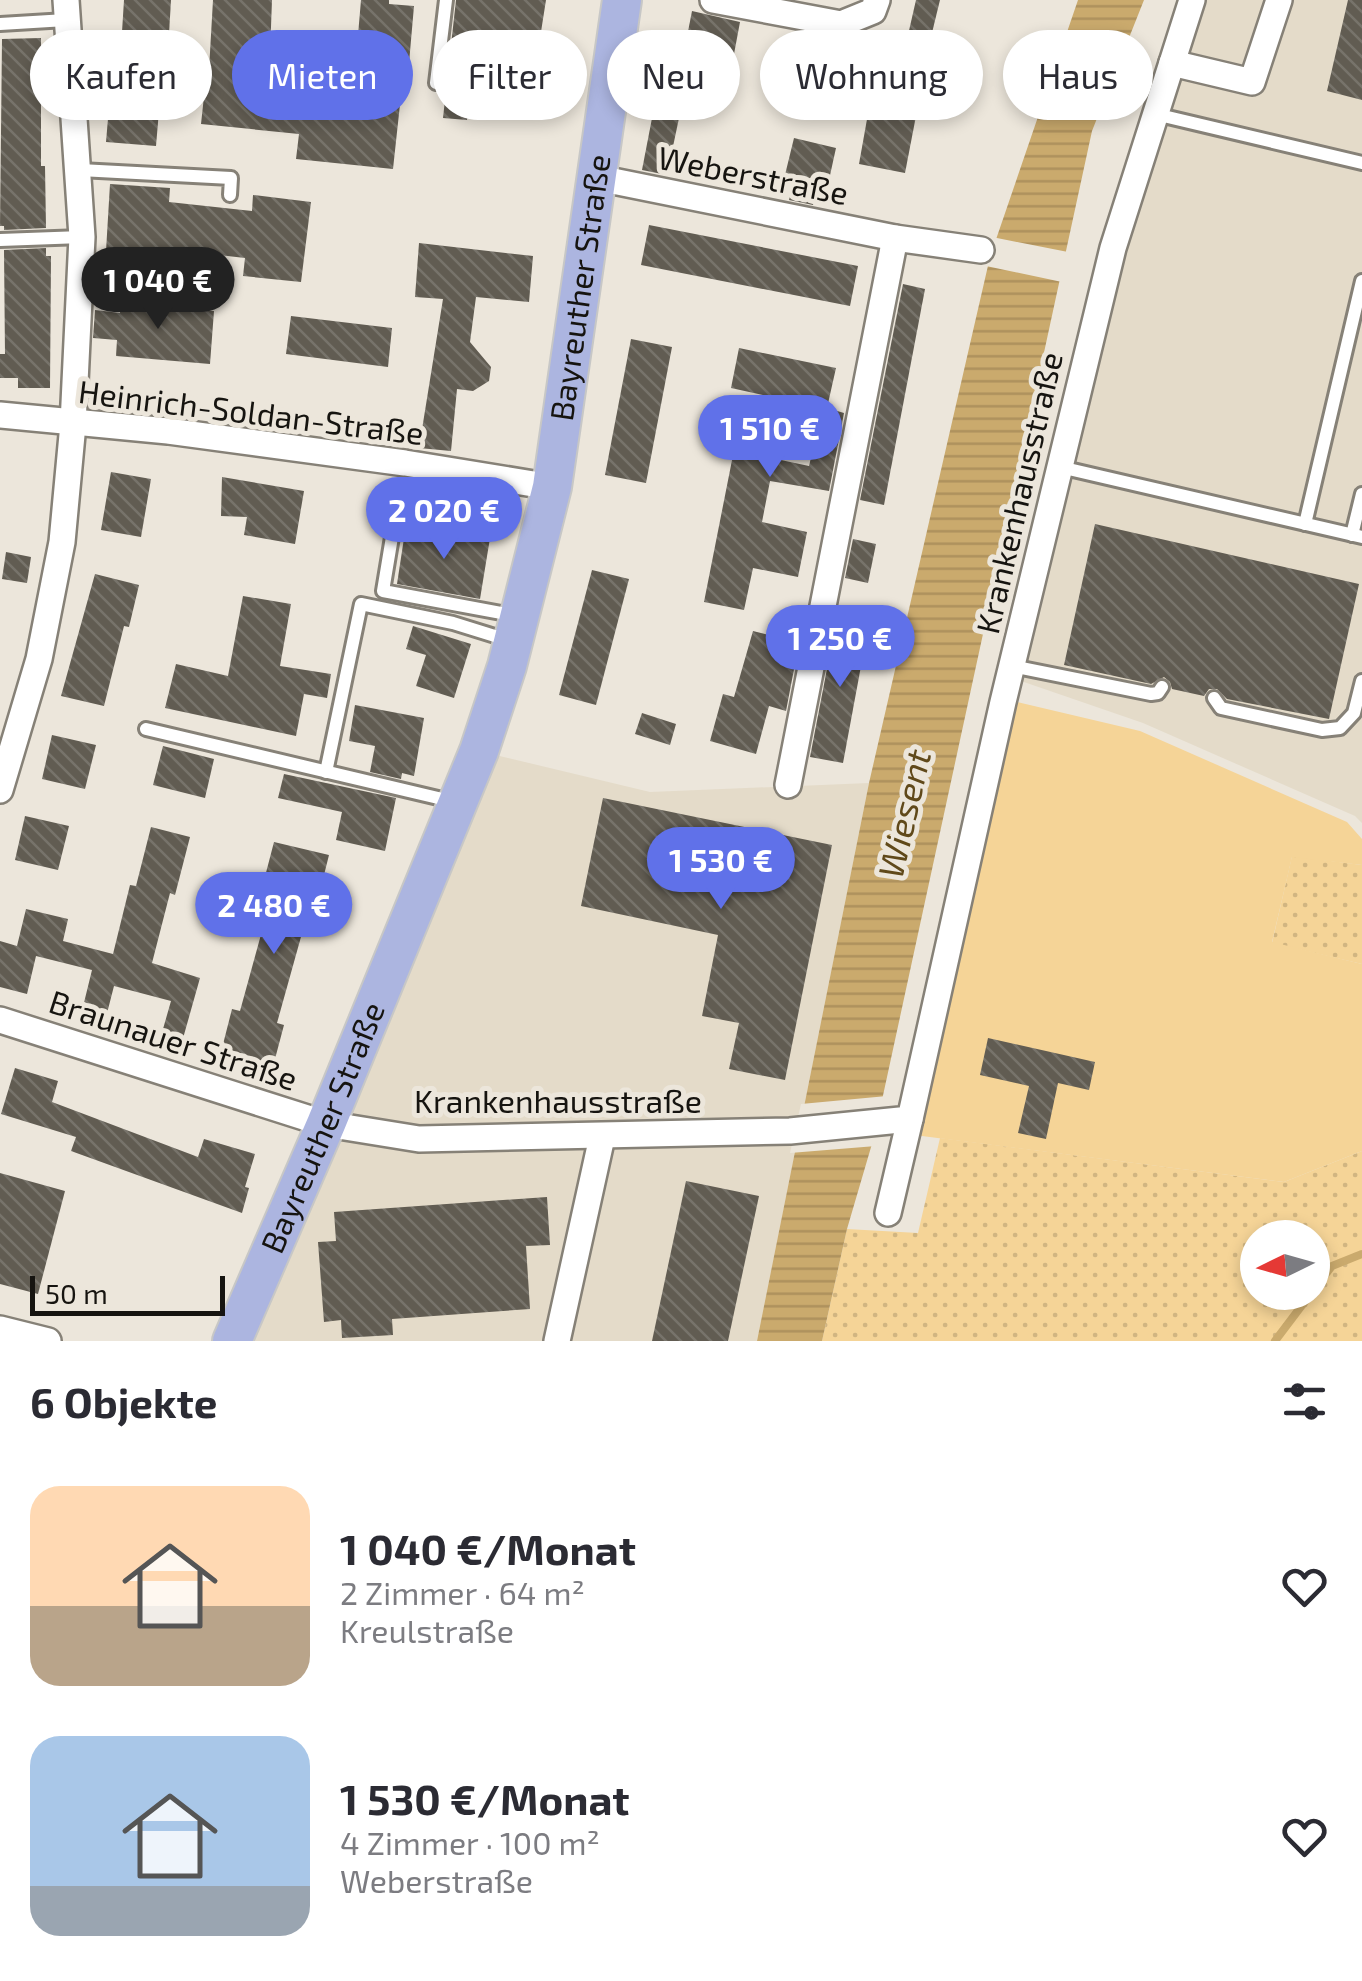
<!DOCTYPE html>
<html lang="de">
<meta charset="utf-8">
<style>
:root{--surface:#fff;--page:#f7f7f7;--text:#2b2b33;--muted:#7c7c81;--accent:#6071e9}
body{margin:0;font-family:"Exo 2",sans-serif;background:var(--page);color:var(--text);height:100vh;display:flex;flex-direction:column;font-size:38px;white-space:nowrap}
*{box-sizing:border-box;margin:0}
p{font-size:32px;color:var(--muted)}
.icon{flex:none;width:55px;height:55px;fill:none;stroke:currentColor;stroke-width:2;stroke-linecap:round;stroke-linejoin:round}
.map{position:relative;height:1341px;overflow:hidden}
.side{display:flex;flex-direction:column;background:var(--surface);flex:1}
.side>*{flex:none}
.guide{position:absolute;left:30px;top:30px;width:1302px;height:90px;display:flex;gap:20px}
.needle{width:65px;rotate:265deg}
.tools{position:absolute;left:1240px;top:1220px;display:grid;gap:20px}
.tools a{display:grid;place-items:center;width:90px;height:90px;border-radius:50%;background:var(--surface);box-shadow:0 5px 15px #0003;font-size:50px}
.scale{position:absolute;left:30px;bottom:25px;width:195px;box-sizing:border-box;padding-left:10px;border:5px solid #161410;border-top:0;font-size:28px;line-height:35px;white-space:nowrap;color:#161410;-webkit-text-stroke:8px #ece6db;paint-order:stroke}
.price{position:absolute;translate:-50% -85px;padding:0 22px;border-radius:35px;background:var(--accent);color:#fff;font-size:32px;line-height:65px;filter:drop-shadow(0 2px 5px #0008)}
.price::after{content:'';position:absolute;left:50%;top:60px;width:30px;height:22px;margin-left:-15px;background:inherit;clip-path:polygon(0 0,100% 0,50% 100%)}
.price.selected{background:#222;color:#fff}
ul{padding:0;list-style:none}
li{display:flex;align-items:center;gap:30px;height:250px;padding:0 30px}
li span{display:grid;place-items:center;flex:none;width:280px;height:200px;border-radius:30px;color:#555}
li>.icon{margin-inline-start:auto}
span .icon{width:120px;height:120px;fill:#fffc;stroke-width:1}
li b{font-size:42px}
h2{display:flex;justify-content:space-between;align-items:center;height:120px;padding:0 30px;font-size:42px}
.chip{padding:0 35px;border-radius:45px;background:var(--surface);box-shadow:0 5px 15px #0003;font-size:35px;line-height:90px}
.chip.selected{background:var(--accent);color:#fff}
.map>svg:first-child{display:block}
.built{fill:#e4dbc9}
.grass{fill:url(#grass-dots);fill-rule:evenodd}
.pitch{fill:#f5d497}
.water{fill:url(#water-rules)}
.pier{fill:#ece6db}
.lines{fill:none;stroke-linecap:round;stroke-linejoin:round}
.stream{stroke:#caaa6d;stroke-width:8}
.building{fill:url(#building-back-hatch)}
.service-casing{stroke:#868177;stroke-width:18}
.minor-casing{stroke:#868177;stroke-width:30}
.primary-casing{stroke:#c7c7c6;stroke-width:42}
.service{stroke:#fff;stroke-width:12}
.minor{stroke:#fff;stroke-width:25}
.primary{stroke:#acb5e0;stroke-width:38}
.labels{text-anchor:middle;stroke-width:10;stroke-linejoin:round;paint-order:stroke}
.street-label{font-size:32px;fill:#161410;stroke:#ece6db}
.water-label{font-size:35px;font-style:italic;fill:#60491a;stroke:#ece6db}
</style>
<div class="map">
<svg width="1362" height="1341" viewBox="0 0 1362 1341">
<defs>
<pattern id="grass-dots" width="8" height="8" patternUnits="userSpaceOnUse" patternTransform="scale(2.5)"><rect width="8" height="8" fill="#f5d497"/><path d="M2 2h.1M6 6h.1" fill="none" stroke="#d1b581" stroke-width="1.8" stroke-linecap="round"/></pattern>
<pattern id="water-rules" width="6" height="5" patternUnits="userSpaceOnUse" patternTransform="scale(2.5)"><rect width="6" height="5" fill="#caaa6d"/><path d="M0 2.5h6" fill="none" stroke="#ad915d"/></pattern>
<pattern id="building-back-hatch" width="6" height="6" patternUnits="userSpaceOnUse" patternTransform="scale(2.5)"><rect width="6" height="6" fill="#615c52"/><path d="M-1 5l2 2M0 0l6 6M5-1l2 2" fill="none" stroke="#77736b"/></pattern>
</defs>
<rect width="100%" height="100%" fill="#ece6db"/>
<g class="built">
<polygon points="1186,0 1362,0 1362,823 1355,816 1143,723 1021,681 1107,295"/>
<polygon points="479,751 650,792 869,783 757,1341 236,1341"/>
</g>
<g class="grass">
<polygon points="1292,856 1362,865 1362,964 1272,943"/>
<path d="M940 1138 1284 1182 1362 1151V1341H822L847 1229 918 1233ZM1258 1238H1312V1292H1258Z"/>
</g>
<polygon class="pitch" points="1013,701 1140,731 1347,822 1362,839 1362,865 1292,857 1272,942 1362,964 1362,1151 1284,1182 914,1135"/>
<polygon class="water" points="1078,0 1144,0 1092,131 874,1137 847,1229 822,1341 757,1341 869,783 990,257"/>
<g class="pier">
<polygon points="992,237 1068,252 1062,282 986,266"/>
<polygon points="887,1096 876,1146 790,1153 801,1104"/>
</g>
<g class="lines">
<g class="stream">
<polyline points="1312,1292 1332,1266 1362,1254"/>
<polyline points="1275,1341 1312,1292"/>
</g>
</g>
<g class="building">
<polygon points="124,0 171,0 168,51 121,48"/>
<polygon points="213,0 272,0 268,108 351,117 361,0 389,0 389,4 414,6 407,86 402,86 393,169 296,159 299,134 201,124 205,87 208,87"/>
<polygon points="456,0 546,0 532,89 472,79 467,120 443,118"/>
<polygon points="916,0 940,0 930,41 908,35"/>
<polygon points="1348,0 1362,0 1362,100 1327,91"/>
<polygon points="692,11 740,22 726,97 677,88"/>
<polygon points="41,38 41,166 45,166 46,228 4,230 4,226 0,226 2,39"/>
<polygon points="822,51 864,60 856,95 814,86"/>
<polygon points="912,59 946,66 936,110 903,103"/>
<polygon points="110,95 160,99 156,146 106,142"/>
<polygon points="869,108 916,116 905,173 859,164"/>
<polygon points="653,113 679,118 667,175 642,170"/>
<polygon points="794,138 836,148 827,189 817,186 813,205 789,200 794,181 784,179"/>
<polygon points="110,184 170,188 169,202 252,211 253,195 311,202 301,282 243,276 245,258 166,249 164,283 122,282 123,269 105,268"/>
<polygon points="649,225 858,266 850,306 641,265"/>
<polygon points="419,243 533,256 529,302 476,297 470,342 491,367 489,381 473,391 457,389 451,451 419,448 443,299 415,297"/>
<polygon points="46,248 46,256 51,256 50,388 18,388 18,378 0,378 0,354 5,354 4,250"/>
<polygon points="903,284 925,289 884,505 860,500"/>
<polygon points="121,302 163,303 163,307 214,311 210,364 116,356 117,340 93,338 95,310 120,313"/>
<polygon points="291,316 392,328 388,367 286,354"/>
<polygon points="631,339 672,347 646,483 605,475"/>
<polygon points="739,348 836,368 827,408 844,413 829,491 770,481 762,522 807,532 798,577 753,568 744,610 704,602 734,450 809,466 823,408 731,388"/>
<polygon points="111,472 151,479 141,537 101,530"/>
<polygon points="222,477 304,491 295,544 244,535 247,517 221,516"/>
<polygon points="1095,524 1359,584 1329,719 1227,699 1217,689 1209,689 1204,696 1172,689 1170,682 1164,677 1151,684 1064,665"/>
<polygon points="406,525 490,538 480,599 397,584"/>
<polygon points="853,539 876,544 868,583 845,578"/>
<polygon points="6,552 31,557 27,583 2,579"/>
<polygon points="592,570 629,579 596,705 559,695"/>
<polygon points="95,574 139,585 129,627 124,626 104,706 61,696"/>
<polygon points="243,596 291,604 280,666 331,674 327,698 304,694 296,736 165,708 176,664 228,676"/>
<polygon points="837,617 869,623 843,763 810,757"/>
<polygon points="413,626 471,644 454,698 416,686 426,655 406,649"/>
<polygon points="753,631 799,643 786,711 769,706 756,754 710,741 723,694 734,697"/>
<polygon points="355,705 424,718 414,776 402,773 401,779 370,772 375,746 349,741"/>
<polygon points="642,713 676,724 670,745 635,734"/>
<polygon points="52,735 96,745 85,789 42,779"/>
<polygon points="163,746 214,759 205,798 153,785"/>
<polygon points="284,774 396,798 385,851 336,840 342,812 278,798"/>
<polygon points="603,798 832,845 785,1080 729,1069 739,1023 702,1016 718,935 581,906"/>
<polygon points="25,816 69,826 58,870 15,860"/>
<polygon points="151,827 190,837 175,895 170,893 152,963 200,978 180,1049 159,1043 171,1001 114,986 104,1025 80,1019 92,970 36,956 27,994 0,987 0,941 17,946 26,909 68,919 63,941 113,954 130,885 136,886"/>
<polygon points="274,842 329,855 317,903 311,901 277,1023 284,1025 271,1074 219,1060 232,1009 240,1011 273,891 262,888"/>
<polygon points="988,1038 1095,1062 1089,1090 1058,1083 1046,1139 1018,1133 1029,1086 980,1075"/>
<polygon points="15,1068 58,1081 52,1102 198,1157 204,1139 255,1154 245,1187 249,1188 242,1213 71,1151 76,1137 1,1114"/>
<polygon points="0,1173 65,1191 38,1294 0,1284"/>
<polygon points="686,1181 759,1196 728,1341 652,1341"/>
<polygon points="547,1197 550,1245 526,1246 530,1309 392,1319 393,1335 342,1338 341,1320 324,1322 318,1242 336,1241 334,1212"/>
</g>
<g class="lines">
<defs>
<g id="service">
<polyline points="0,24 66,20"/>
<polyline points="436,83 446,0"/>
<polyline points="1155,114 1362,163"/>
<polyline points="80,170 231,178 230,195"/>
<polyline points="0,240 82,237"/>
<polyline points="81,291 221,294 221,270"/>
<polyline points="1060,467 1362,537"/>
<polyline points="398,501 383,591 517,616"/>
<polyline points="1305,524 1362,281"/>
<polyline points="1352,535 1362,494"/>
<polyline points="1012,666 1151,694 1158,693 1162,687"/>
<polyline points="1214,698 1221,708 1322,730 1340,728 1354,713 1362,681"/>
<polyline points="146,729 455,802"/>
<polyline points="326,772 361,604 453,623 511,641"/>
</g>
<g id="minor">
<polyline points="713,0 841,24 873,11 877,0"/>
<polyline points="1172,63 1252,82 1279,0"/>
<polyline points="598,178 895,238 981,250"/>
<polyline points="0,415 168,431 405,463 552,487"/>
<polyline points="788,785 895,238"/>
<polyline points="0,790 39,659 62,542 73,424 82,237 66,0"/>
<polyline points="0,1020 326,1124 419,1139 790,1131 910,1119 1003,702 1113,248 1192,0"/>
<polyline points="888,1213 910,1119"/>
<polyline points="0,1329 48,1341"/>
<polyline points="557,1341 602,1137"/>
</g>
<g id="primary">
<path id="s1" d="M232 1341 326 1124 479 751 507 666 552 487 622 0"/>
</g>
</defs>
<use href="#service" class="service-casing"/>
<use href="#minor" class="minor-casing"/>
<use href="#primary" class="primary-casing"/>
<use href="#service" class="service"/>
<use href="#minor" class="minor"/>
<use href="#primary" class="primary"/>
</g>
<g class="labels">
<g class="street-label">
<text transform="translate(753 176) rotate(11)" y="11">Weberstraße</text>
<text dy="11" stroke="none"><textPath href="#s1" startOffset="1115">Bayreuther Straße</textPath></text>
<text transform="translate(251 413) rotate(7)" y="11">Heinrich-Soldan-Straße</text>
<text transform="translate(1020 493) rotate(-77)" y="11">Krankenhausstraße</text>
<text transform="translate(173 1041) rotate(18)" y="11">Braunauer Straße</text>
<text x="558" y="1113">Krankenhausstraße</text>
<text dy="11" stroke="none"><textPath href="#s1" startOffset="232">Bayreuther Straße</textPath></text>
</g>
<g class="water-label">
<text transform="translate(905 814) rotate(-77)" y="12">Wiesent</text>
</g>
</g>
</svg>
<div class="tools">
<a><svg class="needle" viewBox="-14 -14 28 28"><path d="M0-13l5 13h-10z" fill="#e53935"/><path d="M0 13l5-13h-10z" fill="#7c7c81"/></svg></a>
</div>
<div class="scale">50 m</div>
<b class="price selected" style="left:158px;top:332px">1 040 €</b>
<b class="price" style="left:770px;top:480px">1 510 €</b>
<b class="price" style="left:444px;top:562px">2 020 €</b>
<b class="price" style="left:840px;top:690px">1 250 €</b>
<b class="price" style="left:721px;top:912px">1 530 €</b>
<b class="price" style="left:274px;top:957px">2 480 €</b>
<div class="guide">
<a class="chip">Kaufen</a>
<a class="chip selected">Mieten</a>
<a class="chip">Filter</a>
<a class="chip">Neu</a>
<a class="chip">Wohnung</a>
<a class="chip">Haus</a>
</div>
</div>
<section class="side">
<h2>6 Objekte<svg class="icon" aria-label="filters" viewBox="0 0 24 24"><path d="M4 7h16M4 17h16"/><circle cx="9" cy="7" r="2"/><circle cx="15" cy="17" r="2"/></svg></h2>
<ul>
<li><span style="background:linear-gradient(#ffd9b3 60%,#b9a48a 0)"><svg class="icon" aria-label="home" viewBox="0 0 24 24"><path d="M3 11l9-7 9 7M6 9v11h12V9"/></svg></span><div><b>1 040 €/Monat</b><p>2 Zimmer · 64 m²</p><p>Kreulstraße</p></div><svg class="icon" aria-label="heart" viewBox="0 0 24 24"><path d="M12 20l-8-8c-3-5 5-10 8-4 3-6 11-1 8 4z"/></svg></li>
<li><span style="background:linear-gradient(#a9c7e8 75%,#9aa5b1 0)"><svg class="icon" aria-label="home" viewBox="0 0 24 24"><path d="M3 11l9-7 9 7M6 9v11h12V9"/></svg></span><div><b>1 530 €/Monat</b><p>4 Zimmer · 100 m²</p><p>Weberstraße</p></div><svg class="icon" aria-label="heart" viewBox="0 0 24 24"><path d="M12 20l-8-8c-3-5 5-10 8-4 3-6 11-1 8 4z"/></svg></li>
</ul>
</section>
